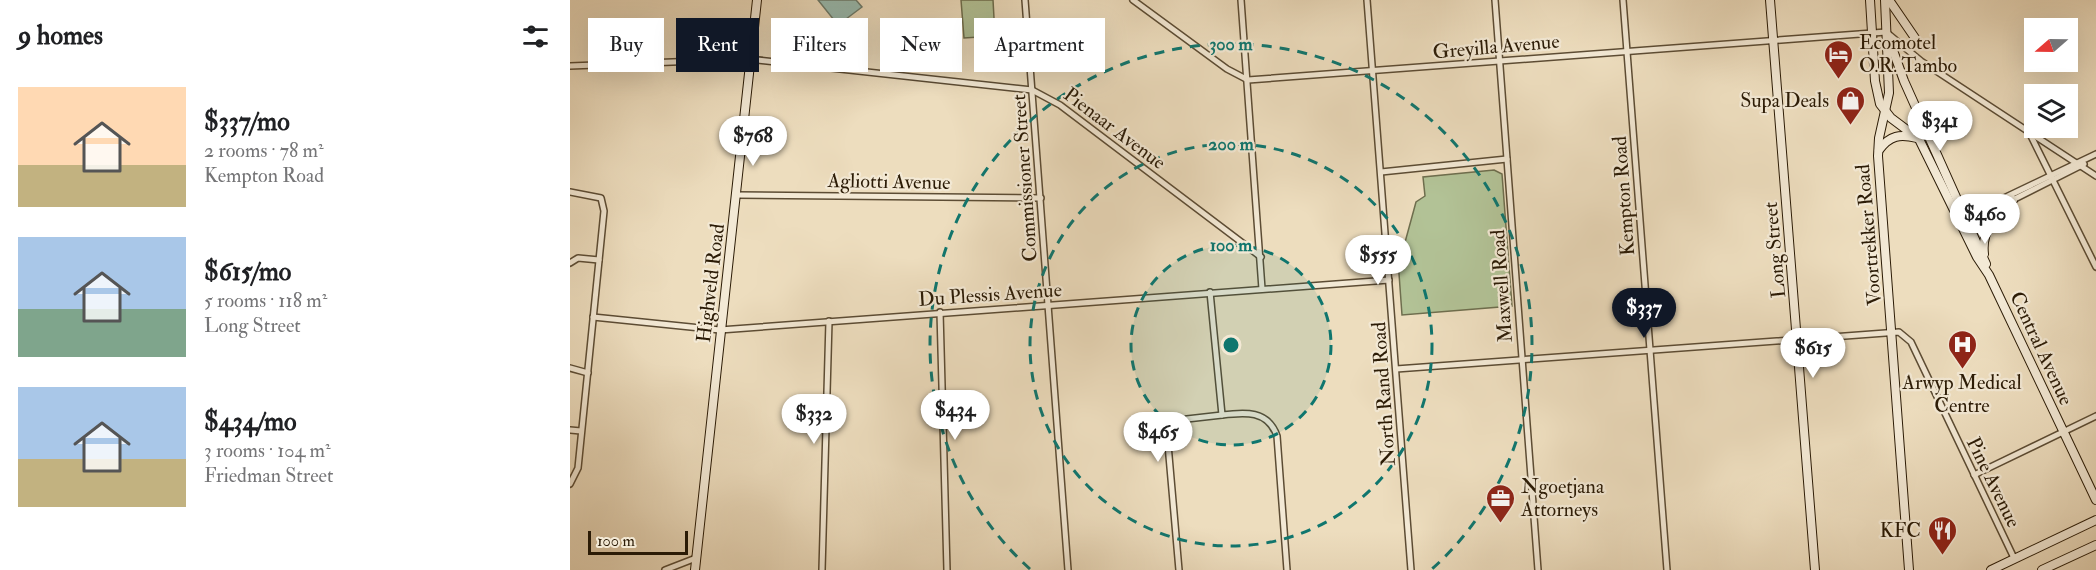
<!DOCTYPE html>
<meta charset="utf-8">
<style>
:root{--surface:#fff;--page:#f6f6f6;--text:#202124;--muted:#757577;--accent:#111827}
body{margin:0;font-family:"IM FELL Double Pica",serif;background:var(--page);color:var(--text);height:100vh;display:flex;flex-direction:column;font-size:22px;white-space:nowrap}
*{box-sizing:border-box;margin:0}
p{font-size:20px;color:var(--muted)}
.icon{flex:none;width:33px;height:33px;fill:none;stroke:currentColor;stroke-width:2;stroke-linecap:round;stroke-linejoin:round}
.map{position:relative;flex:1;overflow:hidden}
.details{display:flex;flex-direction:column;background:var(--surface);width:570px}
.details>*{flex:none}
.top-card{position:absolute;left:18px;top:18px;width:570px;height:54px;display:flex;gap:12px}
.needle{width:39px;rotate:250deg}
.tools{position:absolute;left:1454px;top:18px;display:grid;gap:12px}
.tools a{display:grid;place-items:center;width:54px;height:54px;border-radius:0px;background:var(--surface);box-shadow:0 6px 24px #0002;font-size:30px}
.scale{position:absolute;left:18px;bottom:15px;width:100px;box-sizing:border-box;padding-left:6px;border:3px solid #2b1b06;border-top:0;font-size:16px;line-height:21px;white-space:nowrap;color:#2b1b06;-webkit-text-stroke:4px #f3e9d5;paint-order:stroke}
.price{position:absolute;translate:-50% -51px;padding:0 14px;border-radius:21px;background:#fff;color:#222;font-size:20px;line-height:39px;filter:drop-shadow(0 2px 3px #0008)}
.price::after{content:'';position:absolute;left:50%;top:36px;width:18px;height:14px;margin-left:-9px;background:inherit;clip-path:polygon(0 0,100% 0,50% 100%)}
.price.active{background:var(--accent);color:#fff}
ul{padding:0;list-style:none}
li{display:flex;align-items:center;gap:18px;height:150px;padding:0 18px}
li span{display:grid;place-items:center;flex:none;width:168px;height:120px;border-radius:0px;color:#555}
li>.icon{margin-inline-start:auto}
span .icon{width:72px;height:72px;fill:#fffc;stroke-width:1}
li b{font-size:26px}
h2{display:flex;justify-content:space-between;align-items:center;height:72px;padding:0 18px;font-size:26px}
.pill{padding:0 21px;border-radius:0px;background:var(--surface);box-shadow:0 6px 24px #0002;font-size:21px;line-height:54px}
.pill.active{background:var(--accent);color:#fff}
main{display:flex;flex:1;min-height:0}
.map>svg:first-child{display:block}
.green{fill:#b2c296;stroke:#6e6e4e;stroke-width:1.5}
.water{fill:#99bcb1;stroke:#6d7c6d;stroke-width:1.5}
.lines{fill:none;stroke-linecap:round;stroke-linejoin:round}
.street-casing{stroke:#5c4c34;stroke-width:8}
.secondary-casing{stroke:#2b1b06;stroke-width:10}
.street{stroke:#f3e9d5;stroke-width:5}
.secondary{stroke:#f3e9d5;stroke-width:8}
.ring{fill:none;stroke:#0f766e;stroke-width:3;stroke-dasharray:10 8}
.labels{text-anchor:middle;stroke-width:4.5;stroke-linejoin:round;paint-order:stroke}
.poi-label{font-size:20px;fill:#2b1b06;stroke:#f3e9d5;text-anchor:start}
.street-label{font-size:20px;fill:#2b1b06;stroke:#f3e9d5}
.centre{fill:#0f766e;stroke:#f3e9d5;stroke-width:3}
.ring-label{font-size:18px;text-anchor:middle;font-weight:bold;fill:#0f766e;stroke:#f3e9d5;stroke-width:4.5;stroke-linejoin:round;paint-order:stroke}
</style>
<main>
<section class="details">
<h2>9 homes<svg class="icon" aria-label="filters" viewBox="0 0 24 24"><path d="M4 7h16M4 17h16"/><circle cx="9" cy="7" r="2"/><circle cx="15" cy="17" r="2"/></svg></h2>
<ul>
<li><span style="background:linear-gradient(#ffd9b3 65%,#c2b280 0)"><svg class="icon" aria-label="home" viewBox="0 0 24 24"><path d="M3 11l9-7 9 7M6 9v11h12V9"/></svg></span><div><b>$337/mo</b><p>2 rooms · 78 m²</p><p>Kempton Road</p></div></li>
<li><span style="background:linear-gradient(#a9c7e8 60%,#7fa58c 0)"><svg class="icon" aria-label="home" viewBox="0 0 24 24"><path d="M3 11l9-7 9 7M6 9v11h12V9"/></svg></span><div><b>$615/mo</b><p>5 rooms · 118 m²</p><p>Long Street</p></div></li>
<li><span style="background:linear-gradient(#a9c7e8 60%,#c2b280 0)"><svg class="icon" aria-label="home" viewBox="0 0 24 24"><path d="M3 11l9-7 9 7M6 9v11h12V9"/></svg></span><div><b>$434/mo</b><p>3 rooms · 104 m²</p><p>Friedman Street</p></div></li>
</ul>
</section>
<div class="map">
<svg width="1526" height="570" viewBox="0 0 1526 570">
<rect width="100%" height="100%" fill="#edddbe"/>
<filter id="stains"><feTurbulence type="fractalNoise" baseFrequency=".00333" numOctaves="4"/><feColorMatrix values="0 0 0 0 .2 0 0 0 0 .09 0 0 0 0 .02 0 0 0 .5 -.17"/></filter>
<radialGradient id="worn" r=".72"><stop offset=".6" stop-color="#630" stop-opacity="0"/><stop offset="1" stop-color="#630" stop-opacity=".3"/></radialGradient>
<g class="green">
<polygon points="391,0 423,0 425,36 394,38"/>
<polygon points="924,170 932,174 942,306 832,315 827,246 834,246 846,202 855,196 853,177"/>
</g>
<polygon class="water" points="248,0 286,0 292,7 268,25"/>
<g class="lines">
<defs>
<g id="street">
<polyline points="455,0 498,570"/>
<polyline points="563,0 657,69 678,80 1316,32 1351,61 1526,176"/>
<polyline points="671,0 692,289"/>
<polyline points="797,0 841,570"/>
<polyline points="925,0 968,570"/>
<polyline points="1053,0 1097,570"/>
<polyline points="0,66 179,59 462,90 490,105 691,257"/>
<polyline points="1459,132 1526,267"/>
<polyline points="811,172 937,159"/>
<polyline points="0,192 31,198 34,211 8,468 0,484"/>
<polyline points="167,195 471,198"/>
<polyline points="1392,218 1526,154"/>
<polyline points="1397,223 1514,164"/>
<polyline points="0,263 8,258 29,260"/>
<path d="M640 292 652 415C675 412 698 410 707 436L717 570"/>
<polyline points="370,312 377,570"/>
<polyline points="23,317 150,330 819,280"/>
<polyline points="0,368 18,373"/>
<polyline points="826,369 1329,332 1341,342 1444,558"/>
<polyline points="0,430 11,431"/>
<polyline points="1404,475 1526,416"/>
<polyline points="95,570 126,558"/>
<polyline points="252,570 259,321"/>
<polyline points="609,570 597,433 602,423 608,420 652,415"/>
</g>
<g id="secondary">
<polyline points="1200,0 1245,570"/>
<polyline points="1300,0 1305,81 1310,104 1321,118 1349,139 1407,257 1419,275 1526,500"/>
<polyline points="1315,0 1319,93 1309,138 1308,156 1339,570"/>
<polyline points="1319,0 1345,38"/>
<polyline points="1319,39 1334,81 1416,264"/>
<path d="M1309 150C1320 135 1330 134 1347 138"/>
<path d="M1414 254C1411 229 1426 216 1443 200"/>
<polyline points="125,570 187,0"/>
<polyline points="1421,570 1526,520"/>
<polyline points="1472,570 1526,545"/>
</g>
</defs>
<use href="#street" class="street-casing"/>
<use href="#secondary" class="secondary-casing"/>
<use href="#street" class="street"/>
<use href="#secondary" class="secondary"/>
</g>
<circle cx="661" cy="345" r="100" fill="#0f766e" fill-opacity=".12"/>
<g class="ring">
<circle cx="661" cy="345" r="100"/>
<circle cx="661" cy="345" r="201"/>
<path d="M460 569A301 301 0 1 1 862 569"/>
</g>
<defs>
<symbol id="hotel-pin" viewBox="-11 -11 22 30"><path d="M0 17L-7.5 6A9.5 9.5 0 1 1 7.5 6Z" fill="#8f2418" stroke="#f3e9d5"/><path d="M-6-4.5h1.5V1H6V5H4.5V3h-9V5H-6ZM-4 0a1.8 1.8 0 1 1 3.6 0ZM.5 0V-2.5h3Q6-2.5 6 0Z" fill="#fff"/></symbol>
<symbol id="shop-pin" viewBox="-11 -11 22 30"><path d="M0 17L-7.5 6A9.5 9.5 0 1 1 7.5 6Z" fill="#8f2418" stroke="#f3e9d5"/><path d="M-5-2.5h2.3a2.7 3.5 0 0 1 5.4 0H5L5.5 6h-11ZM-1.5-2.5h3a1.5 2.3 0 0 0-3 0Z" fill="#fff"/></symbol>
<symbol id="hospital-pin" viewBox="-11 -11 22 30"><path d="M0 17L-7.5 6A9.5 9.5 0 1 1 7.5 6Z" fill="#8f2418" stroke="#f3e9d5"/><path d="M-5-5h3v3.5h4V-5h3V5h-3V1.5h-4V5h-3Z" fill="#fff"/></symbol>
<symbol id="office-pin" viewBox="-11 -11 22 30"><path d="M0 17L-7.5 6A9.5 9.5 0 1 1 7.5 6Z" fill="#8f2418" stroke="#f3e9d5"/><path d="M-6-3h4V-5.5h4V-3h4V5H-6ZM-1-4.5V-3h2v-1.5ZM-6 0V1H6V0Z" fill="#fff"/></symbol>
<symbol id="restaurant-pin" viewBox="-11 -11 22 30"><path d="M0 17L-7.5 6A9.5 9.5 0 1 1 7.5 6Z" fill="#8f2418" stroke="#f3e9d5"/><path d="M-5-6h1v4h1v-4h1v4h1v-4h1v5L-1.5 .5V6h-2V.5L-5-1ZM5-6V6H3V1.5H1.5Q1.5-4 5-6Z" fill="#fff"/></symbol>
</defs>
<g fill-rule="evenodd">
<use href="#hotel-pin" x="1252" y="38" width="33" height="45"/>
<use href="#shop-pin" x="1264" y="84" width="33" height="45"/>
<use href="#hospital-pin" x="1376" y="328" width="33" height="45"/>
<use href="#office-pin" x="914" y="482" width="33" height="45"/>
<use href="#restaurant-pin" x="1356" y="514" width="33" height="45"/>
</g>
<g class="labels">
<g class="poi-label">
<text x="1289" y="49">Ecomotel<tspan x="1289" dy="23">O.R. Tambo</tspan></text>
<text x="1259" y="107" text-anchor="end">Supa Deals</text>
<text x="1392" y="389" text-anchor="middle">Arwyp Medical<tspan x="1392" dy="23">Centre</tspan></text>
<text x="951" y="493">Ngoetjana<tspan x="951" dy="23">Attorneys</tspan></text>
<text x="1351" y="537" text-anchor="end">KFC</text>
</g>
<g class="street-label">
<text transform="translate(926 46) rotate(-5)" y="7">Greyilla Avenue</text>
<text transform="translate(545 128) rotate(37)" y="7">Pienaar Avenue</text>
<text transform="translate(454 178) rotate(-94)" y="7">Commissioner Street</text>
<text transform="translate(319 181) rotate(1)" y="7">Agliotti Avenue</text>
<text transform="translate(1053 196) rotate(-94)" y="7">Kempton Road</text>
<text transform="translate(1298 235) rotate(-95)" y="7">Voortrekker Road</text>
<text transform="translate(1204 250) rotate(-95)" y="7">Long Street</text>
<text transform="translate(140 283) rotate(-83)" y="7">Highveld Road</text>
<text transform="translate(931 286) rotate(-94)" y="7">Maxwell Road</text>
<text transform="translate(420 294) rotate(-4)" y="7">Du Plessis Avenue</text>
<text transform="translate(1472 348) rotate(65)" y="7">Central Avenue</text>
<text transform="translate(813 394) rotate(-94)" y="7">North Rand Road</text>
<text transform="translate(1424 482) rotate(64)" y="7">Pine Avenue</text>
</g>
</g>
<circle cx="661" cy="345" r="9" class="centre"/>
<g class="ring-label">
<text x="661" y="50">300 m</text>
<text x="661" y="150">200 m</text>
<text x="661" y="251">100 m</text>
</g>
<rect width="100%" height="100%" filter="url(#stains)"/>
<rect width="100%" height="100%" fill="url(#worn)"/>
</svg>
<div class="tools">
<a><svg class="needle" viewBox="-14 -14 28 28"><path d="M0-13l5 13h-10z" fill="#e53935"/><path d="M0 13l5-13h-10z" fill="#757577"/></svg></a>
<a><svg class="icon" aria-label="layers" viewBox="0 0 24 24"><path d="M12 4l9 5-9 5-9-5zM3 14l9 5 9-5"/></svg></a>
</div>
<div class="scale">100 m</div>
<b class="price" style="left:1370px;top:152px">$341</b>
<b class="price" style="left:183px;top:167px">$768</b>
<b class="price" style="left:1415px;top:245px">$460</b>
<b class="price" style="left:808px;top:286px">$555</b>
<b class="price active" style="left:1074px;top:339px">$337</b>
<b class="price" style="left:1243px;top:379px">$615</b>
<b class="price" style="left:385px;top:441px">$434</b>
<b class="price" style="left:244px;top:445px">$332</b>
<b class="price" style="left:588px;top:463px">$465</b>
<div class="top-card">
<a class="pill">Buy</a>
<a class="pill active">Rent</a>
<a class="pill">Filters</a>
<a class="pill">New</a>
<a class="pill">Apartment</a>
</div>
</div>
</main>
